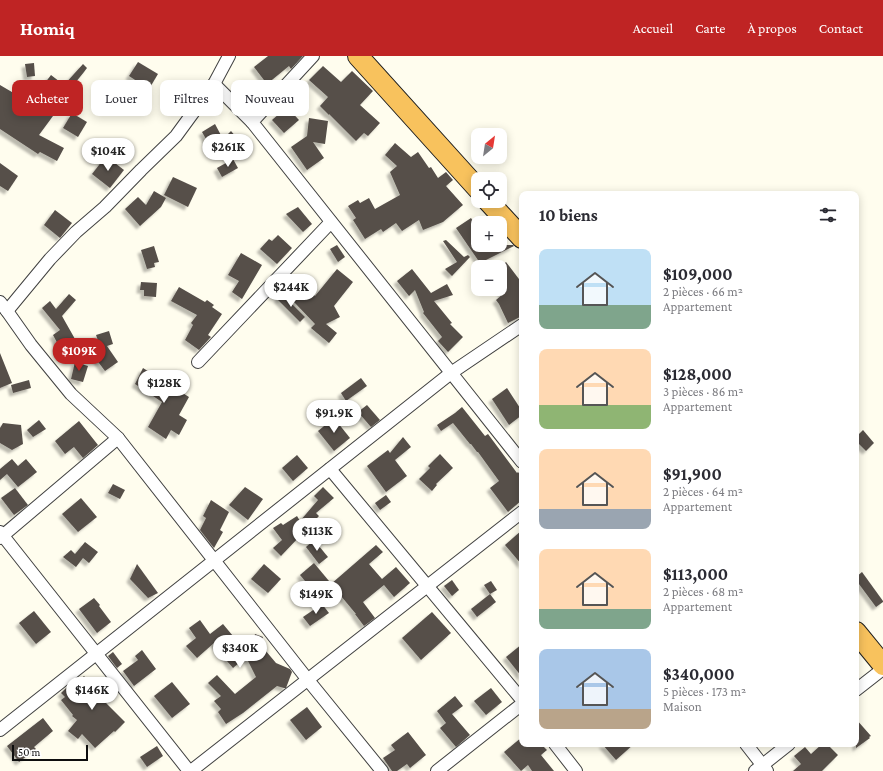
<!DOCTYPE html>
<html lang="fr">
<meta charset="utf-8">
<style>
:root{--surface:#fff;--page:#f7f7f7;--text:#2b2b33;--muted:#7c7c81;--accent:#bf2424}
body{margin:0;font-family:"Crimson Pro",serif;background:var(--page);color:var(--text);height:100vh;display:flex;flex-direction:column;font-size:15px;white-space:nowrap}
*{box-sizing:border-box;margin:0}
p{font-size:13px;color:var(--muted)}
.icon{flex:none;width:22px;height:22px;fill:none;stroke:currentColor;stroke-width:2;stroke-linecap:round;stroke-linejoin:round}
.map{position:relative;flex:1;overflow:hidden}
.drawer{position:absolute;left:519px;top:135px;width:340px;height:556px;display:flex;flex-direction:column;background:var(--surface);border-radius:8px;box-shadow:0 2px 10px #0003}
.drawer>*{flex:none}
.hud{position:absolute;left:12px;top:24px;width:380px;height:36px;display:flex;gap:8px}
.needle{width:26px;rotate:30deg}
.fabs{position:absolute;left:471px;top:72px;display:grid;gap:8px}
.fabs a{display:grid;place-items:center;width:36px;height:36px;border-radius:8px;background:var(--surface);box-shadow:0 2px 10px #0003;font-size:20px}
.scale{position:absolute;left:12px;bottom:10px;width:76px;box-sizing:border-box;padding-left:4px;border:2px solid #0e0e0e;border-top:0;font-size:11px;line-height:14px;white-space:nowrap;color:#0e0e0e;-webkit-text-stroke:3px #fff;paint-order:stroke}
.price{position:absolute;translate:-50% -34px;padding:0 9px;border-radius:14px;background:#fff;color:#222;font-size:13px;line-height:26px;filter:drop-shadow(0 1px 2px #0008)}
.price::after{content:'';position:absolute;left:50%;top:24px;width:12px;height:9px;margin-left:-6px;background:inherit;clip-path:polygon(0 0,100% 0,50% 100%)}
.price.selected{background:var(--accent);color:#fff}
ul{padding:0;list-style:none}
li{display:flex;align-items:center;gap:12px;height:100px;padding:0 20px}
li span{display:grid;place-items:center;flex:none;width:112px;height:80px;border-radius:8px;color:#555}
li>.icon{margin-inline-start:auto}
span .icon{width:48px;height:48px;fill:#fffc;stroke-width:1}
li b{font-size:17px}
h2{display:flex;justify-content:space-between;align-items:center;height:48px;padding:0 20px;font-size:17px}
.pill{padding:0 14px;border-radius:8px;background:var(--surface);box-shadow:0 2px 10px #0003;font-size:14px;line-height:36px}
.pill.selected{background:var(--accent);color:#fff}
header{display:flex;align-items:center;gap:24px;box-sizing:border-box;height:56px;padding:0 20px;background:var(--accent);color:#fff}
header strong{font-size:19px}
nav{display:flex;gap:22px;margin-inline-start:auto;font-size:14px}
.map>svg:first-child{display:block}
.building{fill:#564f4a;filter:url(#shadow)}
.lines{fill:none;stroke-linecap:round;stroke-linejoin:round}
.minor-casing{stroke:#414141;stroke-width:14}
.trunk-casing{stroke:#1f1f1f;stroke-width:22}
.minor{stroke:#fff;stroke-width:12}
.trunk{stroke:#f8c25d;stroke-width:20}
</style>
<header>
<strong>Homiq</strong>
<nav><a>Accueil</a><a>Carte</a><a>À propos</a><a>Contact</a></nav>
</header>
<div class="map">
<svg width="883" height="715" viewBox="0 0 883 715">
<defs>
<filter id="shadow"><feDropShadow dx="-3.5" dy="3.5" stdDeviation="1" flood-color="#0004"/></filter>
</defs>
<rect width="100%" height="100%" fill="#fffdee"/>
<g class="building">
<polygon points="268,0 303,0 291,13 289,10 267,28 254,11"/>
<polygon points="138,6 158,18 149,33 129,20"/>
<polygon points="34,7 35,20 27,21 25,8"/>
<polygon points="83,8 87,12 84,16 50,58 53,60 39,79 64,92 57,105 40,96 38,98 0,73 0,29 17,39 18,37 24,42 29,35 35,40 51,19 64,29"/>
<polygon points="323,10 341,26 352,15 373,35 360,49 380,67 368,80 364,77 356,85 329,58 329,59 320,50 328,41 309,24"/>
<polygon points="238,28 246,35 240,41 233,34"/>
<polygon points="112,32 125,38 121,48 108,43"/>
<polygon points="287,51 299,64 284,77 272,64"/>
<polygon points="72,57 87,66 78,81 63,72"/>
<polygon points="309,62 328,65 325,88 313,86 324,102 307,114 291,91 307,80"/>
<polygon points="215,68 223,83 231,75 237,82 228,91 232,98 230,100 217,86 210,90 202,76"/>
<polygon points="395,87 411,101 418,96 429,112 431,111 438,122 446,116 453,124 446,130 463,149 443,166 423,174 419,164 402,175 396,167 383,176 381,173 365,183 353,164 356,162 348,150 358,144 360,147 369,142 375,153 400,139 390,116 397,110 385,99"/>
<polygon points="106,100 124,114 110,132 92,118"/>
<polygon points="233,103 238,112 222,121 217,112"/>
<polygon points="0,107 18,120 8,135 0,130"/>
<polygon points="173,121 197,132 188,151 164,139"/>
<polygon points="154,135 166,142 161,151 140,170 125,153 138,141 146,149"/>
<polygon points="298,151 312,168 303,176 286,158"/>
<polygon points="55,154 72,167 60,182 44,169"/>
<polygon points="471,162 478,173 478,189 513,189 514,190 480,207 456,172"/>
<polygon points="278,179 292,192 277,208 260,193 269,183 272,185"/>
<polygon points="446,184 464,201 468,199 470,201 452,220 445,213 457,206 443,185"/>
<polygon points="337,189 345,201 338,206 330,193"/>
<polygon points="154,190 159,206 154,207 155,211 147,213 141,194"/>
<polygon points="241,197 262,209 242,243 232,236 239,225 228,219"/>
<polygon points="506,206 522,227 522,260 508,267 499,248 496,244 503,238 500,235 500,210"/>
<polygon points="337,213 353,226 334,250 340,261 326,268 337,277 329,287 311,272 315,268 294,246 308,233 315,240"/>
<polygon points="412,213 431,237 447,228 453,239 434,245 452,267 450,268 463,281 448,296 438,285 442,281 423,257 424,256 415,234 409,240 397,225"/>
<polygon points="141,226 157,227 156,241 144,240 144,234 140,234"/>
<polygon points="179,231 205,246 207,244 214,249 212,251 222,258 208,279 211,281 199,294 185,284 193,269 191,267 197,259 171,245"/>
<polygon points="69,238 76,244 62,260 75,283 60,292 53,279 60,274 42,252 50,245 56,253"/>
<polygon points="282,238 305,261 300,266 277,243"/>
<polygon points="109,275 113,288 107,290 118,306 105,315 96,303 103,298 96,279"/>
<polygon points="0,297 12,327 0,332"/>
<polygon points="75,306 88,310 83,326 71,323"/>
<polygon points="143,312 189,341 179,359 187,364 179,379 171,374 166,383 148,371 162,346 135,328"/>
<polygon points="361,322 367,330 346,345 341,337"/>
<polygon points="29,324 31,332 13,337 11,329"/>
<polygon points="507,332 522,355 522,359 509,369 492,343"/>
<polygon points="367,349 380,364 371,371 358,356"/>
<polygon points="462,351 485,380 488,378 517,417 518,416 522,421 522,444 508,456 490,432 499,425 478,396 477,396 471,388 470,388 453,367 441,375 437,369 455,357"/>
<polygon points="334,362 350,382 334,395 318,375"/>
<polygon points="39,364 46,373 33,381 27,374"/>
<polygon points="79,365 98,389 83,402 74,391 65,398 55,385"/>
<polygon points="3,367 21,369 23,388 12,394 0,387 0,372"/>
<polygon points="863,374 874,387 866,395 856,385 856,381"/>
<polygon points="403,381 411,391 395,404 407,420 386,436 367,410 388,394 390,397"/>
<polygon points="440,398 453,412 436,428 437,429 432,435 419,423 430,412 428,410"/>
<polygon points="297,399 308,412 293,425 282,412"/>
<polygon points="12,403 18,410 26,403 37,416 18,431 7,418 0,424 0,413"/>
<polygon points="113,428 125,434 120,443 108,437"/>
<polygon points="245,431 263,443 248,464 229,449"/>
<polygon points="323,431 334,442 316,457 319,460 281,500 273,492 282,484 273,472 281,467 283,469 297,460 300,465 318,444 314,440"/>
<polygon points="15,432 28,449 14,459 1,442"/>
<polygon points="386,439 391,446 380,454 375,447"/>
<polygon points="81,442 97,461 78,476 62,458"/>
<polygon points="211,444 229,456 220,474 223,476 214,492 200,474 206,462 203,460"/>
<polygon points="522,474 522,509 505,489"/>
<polygon points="314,484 328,501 319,508 306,491"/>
<polygon points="85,486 98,496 89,507 83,502 76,511 63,501 71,494 75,498"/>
<polygon points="376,489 383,496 369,508 382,523 396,511 410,527 394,541 384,529 363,546 375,562 364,570 355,558 356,558 331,528"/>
<polygon points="314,507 329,525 315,537 300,519"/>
<polygon points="137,508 158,537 148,542 130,523"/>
<polygon points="264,508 281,523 268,537 251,523"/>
<polygon points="862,516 883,545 883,546 876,551 856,524 856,521"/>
<polygon points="452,524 459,534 452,540 444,530"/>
<polygon points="491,525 497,534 490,538 484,529"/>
<polygon points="490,538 496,546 477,561 471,553"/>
<polygon points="94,542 100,549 99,550 111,566 97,577 79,553"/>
<polygon points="322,548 329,557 310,570 303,561"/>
<polygon points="34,555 51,576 36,588 19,567"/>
<polygon points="432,556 451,577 421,604 402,582"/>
<polygon points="200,564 210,578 223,568 243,592 253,584 255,578 263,581 260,588 276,607 290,613 292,616 286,632 284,632 277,630 243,657 226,668 218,656 221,653 214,645 221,640 208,627 217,619 235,638 256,621 246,601 233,612 227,605 228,604 214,587 197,602 186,590 196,582 189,572"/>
<polygon points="522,588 522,621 506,601"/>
<polygon points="142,594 156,613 134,630 123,615 138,604 135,600"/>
<polygon points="113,596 122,608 117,612 108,600"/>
<polygon points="84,620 93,630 101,623 115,639 106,647 125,666 115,676 114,675 95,692 82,678 78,683 68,675 77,664 72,660 73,659 61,644 65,641 61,637 68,630 70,633"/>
<polygon points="172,626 190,648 172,662 154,640"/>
<polygon points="491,632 502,646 486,659 474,645"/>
<polygon points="455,640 463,650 452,658 470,679 456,691 440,672 446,667 437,655"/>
<polygon points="307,651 322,671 306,684 290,664"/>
<polygon points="43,662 53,675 34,691 36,693 19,706 7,690"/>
<polygon points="856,663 871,680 869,681 870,682 856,692"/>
<polygon points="408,676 426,699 410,712 407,708 397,715 392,715 383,702 395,694 391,689"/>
<polygon points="522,681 522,688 541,688 547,694 541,699 554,715 532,715 528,709 521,715 504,696"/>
<polygon points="602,688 634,688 616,704"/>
<polygon points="822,688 827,688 838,699 822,715 793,715 801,708 794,700 805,691 811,698"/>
<polygon points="157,690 163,700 147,711 140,701"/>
</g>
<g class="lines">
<defs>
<g id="minor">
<polyline points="313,0 252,66 522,406"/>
<polyline points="214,28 252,66"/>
<polyline points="0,246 7,255 31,289 71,338 118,382 308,624 382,715"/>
<polyline points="7,255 50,203 76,176 105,151 141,114 176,80 214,28 229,0"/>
<polyline points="198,306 331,166"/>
<polyline points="330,413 522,644"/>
<polyline points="0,476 189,715"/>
<polyline points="0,482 118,382"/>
<polyline points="856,634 883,613"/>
<polyline points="0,674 451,317 522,269"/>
<polyline points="555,688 576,715"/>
<polyline points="746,688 767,715"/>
<polyline points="191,715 522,456"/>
<polyline points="437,715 522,648"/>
<polyline points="755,715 789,688"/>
</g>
<g id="trunk">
<polyline points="358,0 478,133"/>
<polyline points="488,145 522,182"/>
<polyline points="856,576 883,609"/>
</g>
</defs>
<use href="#minor" class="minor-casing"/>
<use href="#trunk" class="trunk-casing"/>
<use href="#minor" class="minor"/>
<use href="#trunk" class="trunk"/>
</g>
</svg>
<div class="fabs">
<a><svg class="needle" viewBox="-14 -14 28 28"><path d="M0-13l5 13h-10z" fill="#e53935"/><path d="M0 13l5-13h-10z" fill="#7c7c81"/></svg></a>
<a><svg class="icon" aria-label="locate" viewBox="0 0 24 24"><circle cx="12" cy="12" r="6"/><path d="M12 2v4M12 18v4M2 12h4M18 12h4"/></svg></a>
<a>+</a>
<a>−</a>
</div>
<div class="scale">50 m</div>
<b class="price" style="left:228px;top:112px">$261K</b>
<b class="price" style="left:108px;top:116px">$104K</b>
<b class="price" style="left:291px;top:252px">$244K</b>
<b class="price selected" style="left:79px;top:316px">$109K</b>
<b class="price" style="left:164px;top:348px">$128K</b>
<b class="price" style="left:334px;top:378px">$91.9K</b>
<b class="price" style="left:317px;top:496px">$113K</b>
<b class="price" style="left:316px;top:559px">$149K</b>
<b class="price" style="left:240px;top:613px">$340K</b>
<b class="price" style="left:92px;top:655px">$146K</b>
<div class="hud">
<a class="pill selected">Acheter</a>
<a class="pill">Louer</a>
<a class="pill">Filtres</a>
<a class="pill">Nouveau</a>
</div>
<section class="drawer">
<h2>10 biens<svg class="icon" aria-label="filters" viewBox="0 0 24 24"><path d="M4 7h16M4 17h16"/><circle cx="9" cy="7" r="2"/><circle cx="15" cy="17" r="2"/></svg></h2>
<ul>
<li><span style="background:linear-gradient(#bfe0f5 70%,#7fa58c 0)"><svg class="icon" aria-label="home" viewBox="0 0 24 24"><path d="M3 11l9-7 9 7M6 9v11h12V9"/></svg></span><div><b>$109,000</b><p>2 pièces · 66 m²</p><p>Appartement</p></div></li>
<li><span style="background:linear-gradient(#ffd9b3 70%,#8fb573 0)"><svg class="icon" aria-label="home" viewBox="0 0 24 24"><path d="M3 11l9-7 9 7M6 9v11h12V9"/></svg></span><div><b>$128,000</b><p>3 pièces · 86 m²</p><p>Appartement</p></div></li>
<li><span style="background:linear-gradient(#ffd9b3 75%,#9aa5b1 0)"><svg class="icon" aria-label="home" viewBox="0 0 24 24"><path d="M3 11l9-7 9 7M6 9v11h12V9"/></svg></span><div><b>$91,900</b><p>2 pièces · 64 m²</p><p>Appartement</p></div></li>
<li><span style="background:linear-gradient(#ffd9b3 75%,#7fa58c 0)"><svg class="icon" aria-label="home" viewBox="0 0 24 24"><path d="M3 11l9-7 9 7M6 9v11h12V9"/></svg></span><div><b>$113,000</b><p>2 pièces · 68 m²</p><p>Appartement</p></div></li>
<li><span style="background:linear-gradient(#a9c7e8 75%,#b9a48a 0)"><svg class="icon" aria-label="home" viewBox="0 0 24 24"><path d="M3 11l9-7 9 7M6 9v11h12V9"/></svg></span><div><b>$340,000</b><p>5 pièces · 173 m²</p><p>Maison</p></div></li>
</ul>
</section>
</div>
